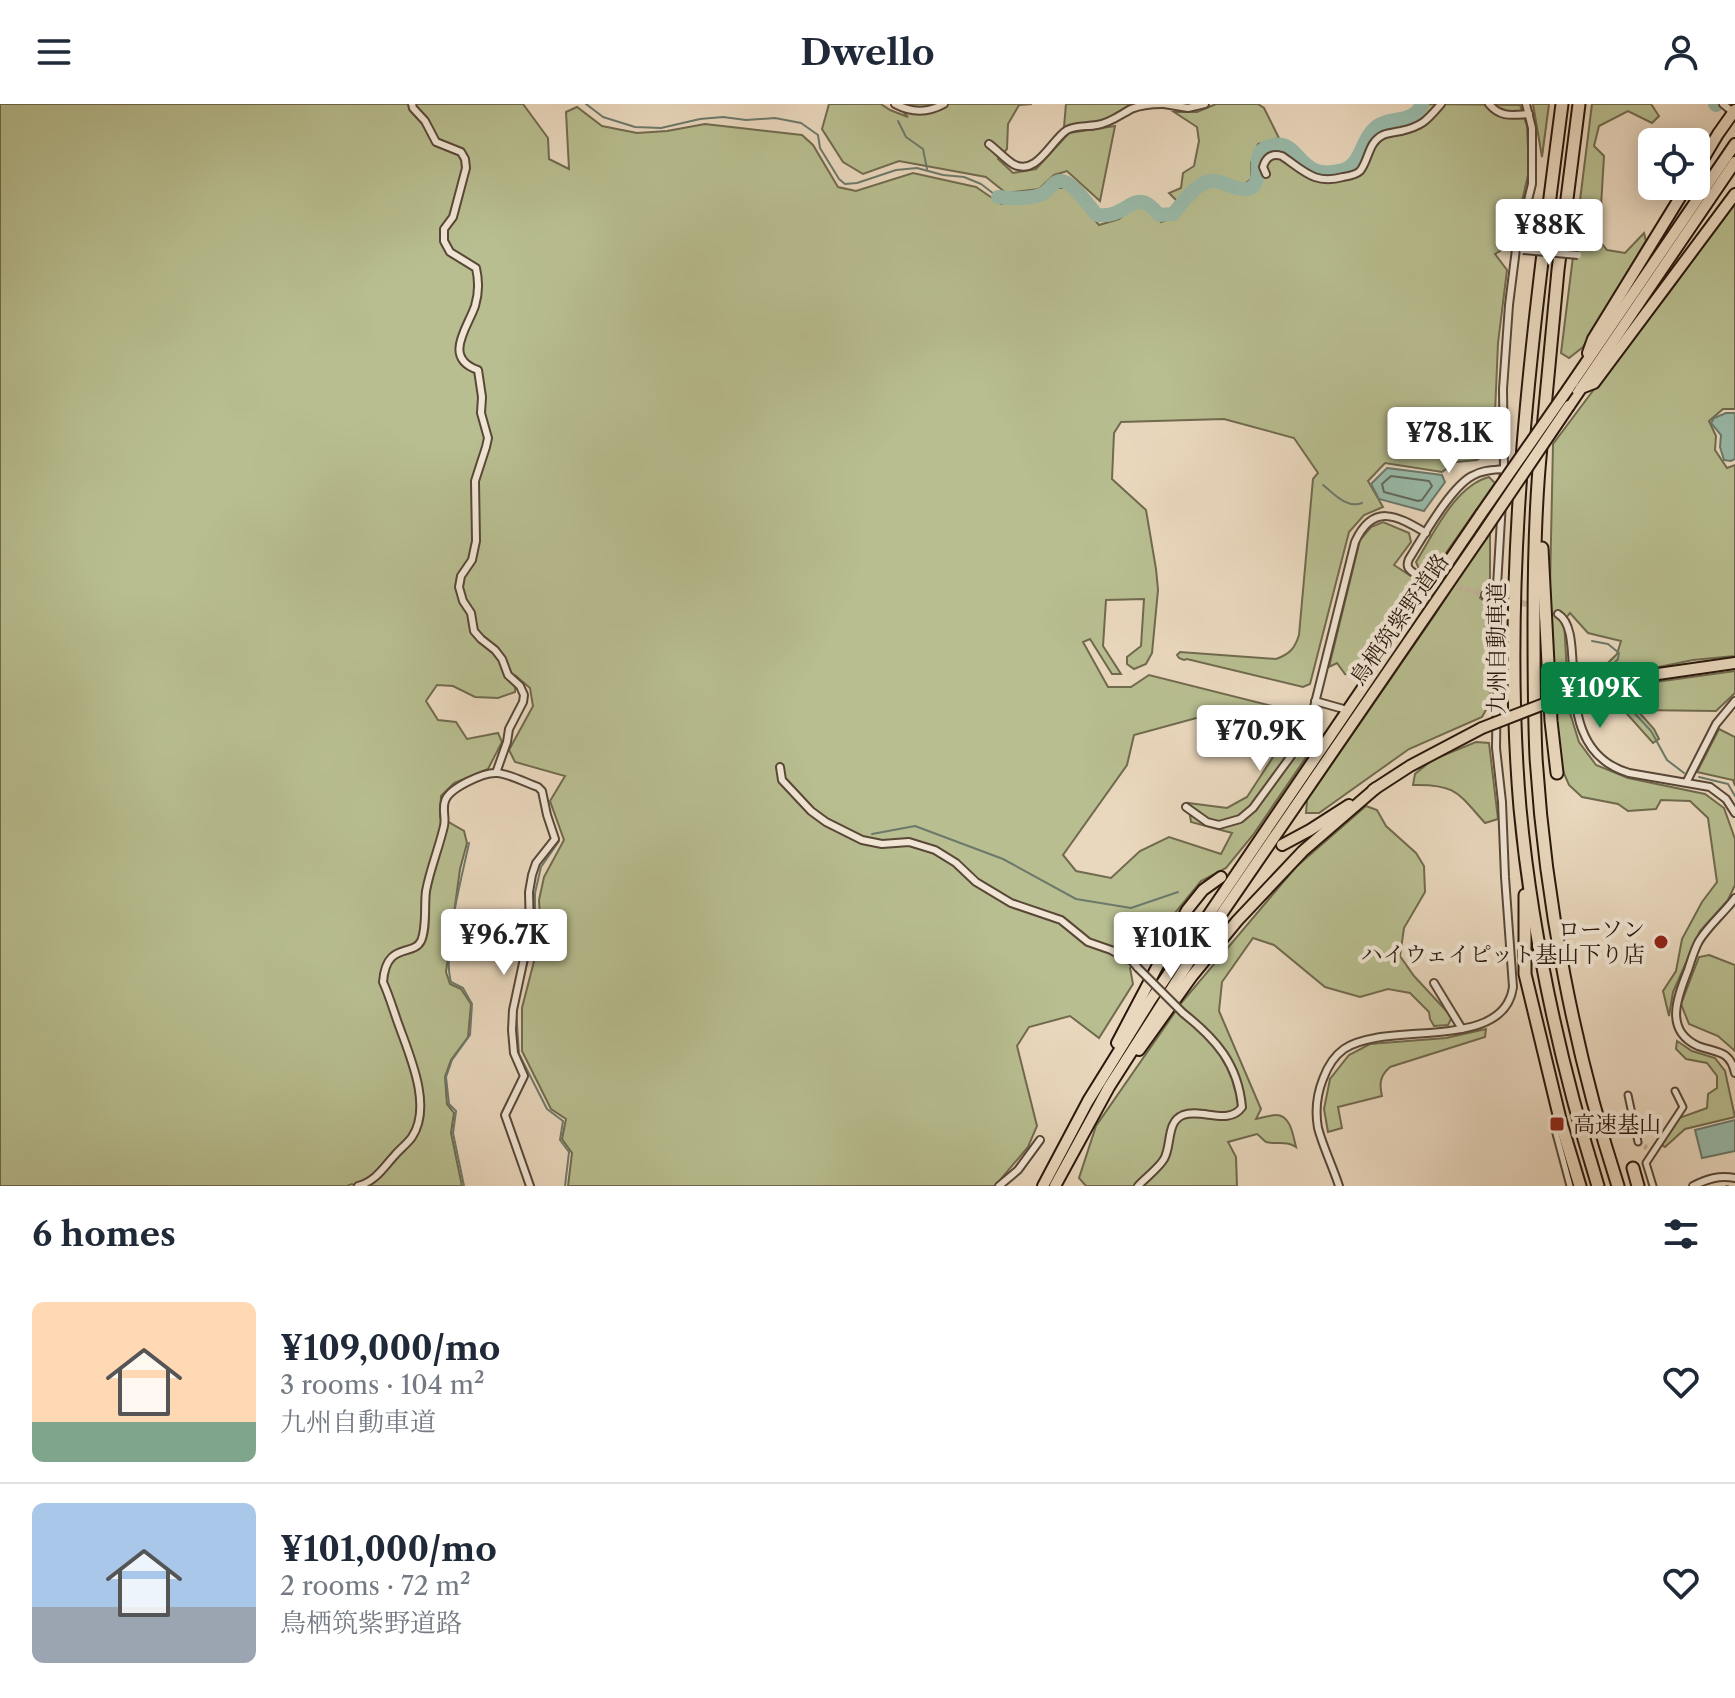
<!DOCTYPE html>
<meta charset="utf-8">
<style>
:root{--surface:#fff;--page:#f2f2f3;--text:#1f2937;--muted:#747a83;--line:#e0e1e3;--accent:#0b8043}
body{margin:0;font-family:"Libre Caslon Text","Noto Serif JP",serif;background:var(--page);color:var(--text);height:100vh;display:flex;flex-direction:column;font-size:30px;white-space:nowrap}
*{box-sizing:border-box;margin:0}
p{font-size:26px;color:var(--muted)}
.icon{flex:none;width:44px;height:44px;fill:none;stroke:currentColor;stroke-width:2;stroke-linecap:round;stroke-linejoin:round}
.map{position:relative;height:1082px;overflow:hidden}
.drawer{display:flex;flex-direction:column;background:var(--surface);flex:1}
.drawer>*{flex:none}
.controls{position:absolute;left:1638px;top:24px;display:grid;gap:16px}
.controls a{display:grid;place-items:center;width:72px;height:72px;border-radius:12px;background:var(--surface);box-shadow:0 4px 20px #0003;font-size:40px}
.price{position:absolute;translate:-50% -68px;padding:0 18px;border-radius:8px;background:#fff;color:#222;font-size:26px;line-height:52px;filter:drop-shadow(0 2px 4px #0008)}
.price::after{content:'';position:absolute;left:50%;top:48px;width:24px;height:18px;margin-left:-12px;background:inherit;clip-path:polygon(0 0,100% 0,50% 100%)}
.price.selected{background:var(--accent);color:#fff}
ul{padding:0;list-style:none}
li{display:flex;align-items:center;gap:24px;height:200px;padding:0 32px}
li+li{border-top:2px solid var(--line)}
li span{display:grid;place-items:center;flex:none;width:224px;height:160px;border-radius:12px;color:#555}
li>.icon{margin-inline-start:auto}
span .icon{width:96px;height:96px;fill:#fffc;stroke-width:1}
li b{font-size:34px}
h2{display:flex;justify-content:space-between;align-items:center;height:96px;padding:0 32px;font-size:34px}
header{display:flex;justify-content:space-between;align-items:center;height:104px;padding:0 32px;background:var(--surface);font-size:36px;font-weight:800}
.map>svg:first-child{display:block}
.green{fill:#b8be90;stroke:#706a4e;stroke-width:2;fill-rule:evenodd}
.water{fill:#99bbab;stroke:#6c796b;stroke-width:2}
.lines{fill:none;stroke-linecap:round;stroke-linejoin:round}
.shore{stroke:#61695b;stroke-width:2}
.stream{stroke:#6c796b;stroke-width:2}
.river{stroke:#99bbab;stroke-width:14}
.pedestrian-tunnel{stroke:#c3b19a;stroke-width:5;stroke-dasharray:5 2.5;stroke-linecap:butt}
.minor-tunnel{stroke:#c3b19a;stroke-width:6;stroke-dasharray:6 3;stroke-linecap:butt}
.pedestrian-casing{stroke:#594738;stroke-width:9}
.minor-casing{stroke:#594738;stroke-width:10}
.primary-casing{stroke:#29170b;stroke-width:14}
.motorway-casing{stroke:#29170b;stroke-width:15}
.pedestrian{stroke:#f1e6d5;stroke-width:5}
.minor{stroke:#f1e6d5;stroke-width:6}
.primary{stroke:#ead8be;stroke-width:10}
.motorway{stroke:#ead8be;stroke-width:11}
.minor-bridge-casing{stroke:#594738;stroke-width:10;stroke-linecap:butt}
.primary-bridge-casing{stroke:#29170b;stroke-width:14;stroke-linecap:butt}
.minor-bridge{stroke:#f1e6d5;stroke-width:6}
.primary-bridge{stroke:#ead8be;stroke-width:10}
.poi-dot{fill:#8f2418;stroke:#f1e6d5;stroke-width:3}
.labels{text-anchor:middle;stroke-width:8;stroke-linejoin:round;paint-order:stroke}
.street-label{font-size:22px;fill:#29170b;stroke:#f1e6d5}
.poi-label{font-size:22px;fill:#29170b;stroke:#f1e6d5;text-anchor:end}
</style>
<header><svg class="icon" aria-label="menu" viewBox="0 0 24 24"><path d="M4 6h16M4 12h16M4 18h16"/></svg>Dwello<svg class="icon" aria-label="person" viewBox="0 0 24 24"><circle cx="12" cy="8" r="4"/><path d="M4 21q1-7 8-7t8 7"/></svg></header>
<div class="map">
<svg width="1735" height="1082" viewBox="0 0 1735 1082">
<rect width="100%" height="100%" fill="#ead8be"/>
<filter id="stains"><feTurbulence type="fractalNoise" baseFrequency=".0025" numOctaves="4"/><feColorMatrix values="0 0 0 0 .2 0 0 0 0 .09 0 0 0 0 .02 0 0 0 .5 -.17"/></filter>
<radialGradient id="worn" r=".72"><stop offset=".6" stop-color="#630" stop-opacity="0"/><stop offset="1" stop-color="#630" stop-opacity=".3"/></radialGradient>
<g class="green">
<path d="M0 0H523L548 34 549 55 569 65 566 8 577 3 602 22 637 29 667 27 705 20 802 31 813 41 838 83 856 87 913 69 976 83 1001 100 1045 95 1056 84H1068L1099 121 1119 115 1134 102H1146L1161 118 1176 113 1195 90 1214 80C1223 82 1234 88 1243 89 1268 91 1252 55 1269 46 1292 35 1301 69 1321 72 1327 73 1334 70 1339 69 1368 62 1358 44 1375 29 1394 13 1410 28 1426 0L1520 1 1527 22 1529 67 1512 140 1495 150 1507 166 1498 239 1494 332 1487 349 1477 356 1456 358 1442 368 1385 359 1368 377 1383 403 1364 411 1349 428 1310 580 1303 583 1187 555 1184 556 1179 554 1177 551 1180 548 1276 555C1290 550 1295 544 1299 531L1313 375 1318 369 1294 334 1224 315 1121 318 1114 329 1112 375 1146 406 1156 465 1158 486 1152 549 1146 560 1134 565 1127 560V553L1141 542 1144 495 1106 496 1103 542 1121 570H1112L1090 535 1083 538 1108 583H1131L1149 571 1320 614 1322 630 1253 731 1226 764 1201 777 1130 864 1133 880 1099 934 1070 912 1029 923 1017 942 1037 1022 1028 1043 995 1082H568L572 1049 562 1035 566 1015 551 1005 522 947V904L541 830 539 796 544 773 564 736 550 697 565 672 515 658 509 646 533 602 530 584 516 572 515 588 498 594 475 593 453 582 437 581 426 597 438 616 456 618 467 635 498 629 502 638 488 665 454 679 441 692 440 713 464 727 467 739 460 765 446 868 450 880 461 885 471 900 468 933 451 956 445 973 447 1000 454 1009 451 1029 462 1082H355L352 1080 347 1082H0ZM1211 610 1288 630 1247 693 1227 704 1188 699 1191 718 1232 729 1221 750 1169 733 1140 747 1111 774 1076 767 1063 751 1127 661 1134 631Z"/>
<polygon points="829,0 881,0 890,6 908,13 896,0 1032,0 1019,1 1008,20 1007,45 998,55 1013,69 1036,65 1069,29 1115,22 1100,97 1067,67 1054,71 1039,85 1006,89 986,73 899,57 863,70 843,58 822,25"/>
<polygon points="1066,0 1131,0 1105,16 1064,23"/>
<path d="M1216 0H1258L1264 4 1279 34 1258 40 1251 59V75L1243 81C1205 71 1206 70 1178 98L1169 89 1181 84 1183 69 1194 62 1199 37 1197 23 1174 8H1197Z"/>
<polygon points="1533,0 1549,0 1542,53"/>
<polygon points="1592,0 1651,0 1659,12 1652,19 1628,7 1599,22 1594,42 1604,52 1599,136 1607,146 1625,149 1644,129 1646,137 1583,243 1569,254 1561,249"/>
<polygon points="1735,98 1735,305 1723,305 1709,317 1716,332 1715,346 1727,364 1735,361 1735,552 1693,556 1639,567 1642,580 1735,567 1735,589 1716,607 1637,606 1654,625 1659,635 1653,639 1612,593 1582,596 1580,586 1617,550 1621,537 1588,529 1570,509 1564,516 1569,606 1579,638 1596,661 1628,674 1705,690 1724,704 1735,735 1735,781 1728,796 1700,827 1673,888 1669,912 1663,887 1676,867 1682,835 1702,798 1717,778 1708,714 1690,697 1661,696 1656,705 1628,707 1618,700 1582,693 1569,681 1562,665 1555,610 1550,483 1553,340 1598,280 1669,189"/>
<path d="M1489 373 1495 379 1360 572 1345 570 1337 559 1329 563 1360 436 1371 423 1383 418 1409 429 1411 438 1394 461 1411 472 1419 465 1416 458C1434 429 1455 382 1489 373Z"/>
<polygon points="1490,426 1490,474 1480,494 1487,499 1485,514 1491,597 1482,613 1409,645 1319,709 1306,709 1307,696 1434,512"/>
<polygon points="1719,625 1735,633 1735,682 1733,676 1697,668"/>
<path d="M1476 638 1489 639 1498 715 1485 719C1458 689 1456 680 1413 681L1415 670 1432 656Z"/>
<path d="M1366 702 1377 706 1386 722 1416 749 1424 762 1425 788 1404 824 1400 852 1414 872 1452 913 1448 921 1434 922 1430 915 1429 908 1410 889 1388 885 1360 893 1325 883 1274 841 1253 834 1222 878 1219 907 1261 1005 1256 1015C1262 1014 1270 1011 1276 1011 1291 1011 1293 1032 1296 1043 1286 1036 1277 1041 1266 1038 1263 1036 1260 1032 1257 1030L1228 1038 1236 1053 1237 1082H1086L1079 1074 1096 1022 1182 898 1296 763Z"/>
<polygon points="1709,851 1735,861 1735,947 1718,932 1689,920 1681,900 1699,853"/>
<path d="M1486 925 1485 933 1390 963C1380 972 1379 979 1382 992L1338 1003 1342 1024 1328 1028 1324 1005 1330 975 1349 951 1370 940 1446 934Z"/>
<polygon points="1677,937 1692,947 1715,954 1725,967 1735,1013 1685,1025 1665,1043 1657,1038 1679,1014 1707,1004 1708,990 1717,984 1717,972 1707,959 1686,955 1676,945"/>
</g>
<g class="water">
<polygon points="1726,309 1735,309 1735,355 1731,357 1724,356 1720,343 1721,331 1711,319 1714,314"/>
<polygon points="1387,364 1442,371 1445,378 1424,407 1379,395 1371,380"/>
<polygon points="1735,1016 1735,1047 1702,1054 1695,1026"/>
</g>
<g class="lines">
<polygon class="shore" points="1391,372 1429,377 1432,382 1422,396 1418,397 1384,388 1382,380"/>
<g class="stream">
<polyline points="586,0 603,13 635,23 661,24 700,15 723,13 746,16 775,14 801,19 818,31 820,44 839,75 845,80 857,79 896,66 917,64 943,71 964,73 981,80 998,93"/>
<polyline points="898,17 906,33 923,45 927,65"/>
<path d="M1323 381C1334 390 1347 405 1362 399"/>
<polyline points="1592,537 1608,540 1619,549 1618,555 1608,566 1611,577"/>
<polyline points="1613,583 1614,587 1651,627 1667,656 1684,669"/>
<polyline points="1699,673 1728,680 1735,692"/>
<polyline points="872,730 915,722 1003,755 1076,795 1131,804 1178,788"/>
<polyline points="559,737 541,763 535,789 535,826 516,905 519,950 547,1005 563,1017 560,1036 569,1048 565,1082"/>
<path d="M464 1082 453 1029 456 1007 449 1000 446 973 452 956 470 931 472 900 463 884 451 878C442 846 462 773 469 739"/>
<polyline points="1726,1082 1728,1082"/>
</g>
<g class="river">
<polyline points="1715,0 1716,1"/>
<path d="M998 93C1009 95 1035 95 1044 89 1052 84 1054 74 1065 78 1075 82 1090 103 1097 111 1130 115 1134 79 1159 111L1173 110C1183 99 1198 75 1215 77 1225 78 1247 93 1255 80 1263 66 1248 45 1274 41 1301 36 1298 79 1343 66 1362 60 1361 35 1376 23 1391 11 1413 21 1422 0"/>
</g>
<polyline class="pedestrian-tunnel" points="1638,1038 1647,1044"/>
<g class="minor-tunnel">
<polyline points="1414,469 1437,476"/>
<polyline points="1448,480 1485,491"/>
<polyline points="1504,493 1535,503"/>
</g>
<defs>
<g id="pedestrian">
<polyline points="1628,991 1638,1038"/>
<polyline points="1554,1022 1570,1082"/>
<polyline points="1653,1082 1646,1059 1683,1003 1675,987"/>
</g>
<g id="minor">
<path d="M412 0 413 4 425 17 436 38 461 48 465 55 466 64 453 113 444 125V137L450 148 476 164C479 177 479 189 475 202 468 223 442 254 478 266L482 293 481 309 488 334 486 343 475 377 476 437 472 456 461 472 459 483 463 497 471 509 474 527 481 535 495 546 502 555 508 571 520 582 524 591 523 598 509 625 507 638 496 669"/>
<path d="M895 0C912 9 928 9 944 0"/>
<polyline points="1164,0 1188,4 1205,0"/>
<path d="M1489 0C1501 14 1512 11 1529 10"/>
<polyline points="1723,0 1735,10"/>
<path d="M989 40C997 46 1005 55 1013 60 1037 73 1051 36 1067 26 1076 21 1087 23 1097 21 1110 19 1120 11 1131 5 1141 1 1151 0 1162 0"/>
<path d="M1266 70 1263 63C1266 53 1272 49 1282 52 1304 67 1315 81 1343 73 1349 72 1356 71 1360 67 1369 56 1368 38 1383 31 1388 29 1396 28 1401 27 1423 22 1427 16 1441 0"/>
<path d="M1414 469C1408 465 1406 462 1409 455 1423 433 1450 384 1472 372 1482 366 1493 366 1504 365"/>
<polyline points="1485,491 1504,493"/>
<path d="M1558 510C1591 529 1545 644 1629 669L1710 683 1726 695 1735 709"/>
<polyline points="1315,597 1347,606"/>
<polyline points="780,663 782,676 811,707 826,718 862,736 882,740 909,738 935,746 956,759 976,778 1011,799 1061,816 1088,838 1111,846 1132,857 1138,864"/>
<polyline points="1687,677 1716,620 1735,597"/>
<path d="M1186 703 1207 718 1219 721 1240 715 1253 704 1291 652 1312 611 1355 438C1373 399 1396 411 1426 429"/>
<path d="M1735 794C1724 809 1709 821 1699 837 1694 846 1691 857 1688 866 1678 892 1663 926 1698 942 1717 949 1730 946 1735 969"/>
<polyline points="1434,879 1462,925"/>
<path d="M358 1082C376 1077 383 1064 395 1051 400 1045 408 1039 412 1033 433 1002 409 950 398 919 393 905 389 891 383 878 386 837 413 853 421 837 427 824 424 802 426 787 430 765 439 744 444 722 446 714 442 705 445 697 449 684 484 668 497 669 510 670 526 679 538 683L542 687 547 711 555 735 536 759 532 771 529 788 530 826 513 906 512 926 514 949 524 972 505 1011 530 1082"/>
<polyline points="999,1082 1018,1066 1040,1036"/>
<path d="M1138 1082C1146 1073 1158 1065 1164 1055 1172 1041 1166 1018 1183 1011 1202 1004 1229 1022 1242 1003 1238 960 1216 935 1183 909"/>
<path d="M1339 1082C1333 1063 1323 1043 1318 1024 1315 1007 1317 990 1323 975 1327 964 1334 952 1344 945 1386 916 1504 949 1513 883L1505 773 1502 698 1496 644 1497 565 1494 532 1504 365 1503 285 1509 201 1516 145 1532 80V24L1526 0"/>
<path d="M1693 1082C1707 1075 1719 1071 1735 1074"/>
</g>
<g id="primary">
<polyline points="1696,67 1718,30 1735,6"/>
<polyline points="1588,249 1593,235 1687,82"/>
<polyline points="1581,284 1594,279 1735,90"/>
<polyline points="1568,285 1735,40"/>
<polyline points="1569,302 1735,58"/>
<polyline points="1644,572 1735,559"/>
<polyline points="1373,686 1410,662 1482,624"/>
<polyline points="1282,741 1310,726 1349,701"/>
<polyline points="1117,939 1187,806 1203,786 1221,773"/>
<polyline points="1139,946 1192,872 1237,817 1303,747 1376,684"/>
<polyline points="1043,1082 1088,997 1150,897 1481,410"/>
<polyline points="1055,1082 1109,983 1194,850 1481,432"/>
</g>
<g id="motorway">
<path d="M1562 0C1532 231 1500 471 1520 704 1532 832 1560 959 1598 1082"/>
<polyline points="1543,325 1558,166 1579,0"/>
<path d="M1541 343C1535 401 1534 460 1534 519 1534 563 1534 608 1536 653 1545 796 1574 946 1618 1082"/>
<polyline points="1542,444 1551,617 1557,669"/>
<polyline points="1525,791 1525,870 1561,1019 1580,1082"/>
<polyline points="1633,1064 1638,1082"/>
</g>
</defs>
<use href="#pedestrian" class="pedestrian-casing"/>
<use href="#minor" class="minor-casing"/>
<use href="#primary" class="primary-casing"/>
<use href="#motorway" class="motorway-casing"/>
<use href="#pedestrian" class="pedestrian"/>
<use href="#minor" class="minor"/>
<use href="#primary" class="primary"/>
<use href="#motorway" class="motorway"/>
<defs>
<g id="minor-bridge">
<polyline points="1523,146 1578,151"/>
<polyline points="1138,864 1183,909"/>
</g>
<g id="primary-bridge">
<polyline points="1481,410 1568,285"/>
<polyline points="1481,432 1569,302"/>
<polyline points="1482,624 1562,593 1644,572"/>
</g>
</defs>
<use href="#minor-bridge" class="minor-bridge-casing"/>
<use href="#primary-bridge" class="primary-bridge-casing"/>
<use href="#minor-bridge" class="minor-bridge"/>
<use href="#primary-bridge" class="primary-bridge"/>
</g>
<g class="poi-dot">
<circle cx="1661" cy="838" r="8"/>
<rect x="1549" y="1012" width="16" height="16" rx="4"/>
</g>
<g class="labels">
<g class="street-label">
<text transform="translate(1399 515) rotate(-55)" y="8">鳥栖筑紫野道路</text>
<text transform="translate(1496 544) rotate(-90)" y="8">九州自動車道</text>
</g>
<g class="poi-label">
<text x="1645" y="833">ローソン<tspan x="1645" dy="25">ハイウェイピット基山下り店</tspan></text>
<text x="1573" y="1028" text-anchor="start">高速基山</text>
</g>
</g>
<rect width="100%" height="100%" filter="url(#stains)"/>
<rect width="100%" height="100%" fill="url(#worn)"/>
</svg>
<div class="controls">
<a><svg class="icon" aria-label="locate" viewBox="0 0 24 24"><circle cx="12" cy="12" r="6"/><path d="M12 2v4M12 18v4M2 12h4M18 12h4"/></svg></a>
</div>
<b class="price" style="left:1549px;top:163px">¥88K</b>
<b class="price" style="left:1449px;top:371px">¥78.1K</b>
<b class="price selected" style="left:1600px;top:626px">¥109K</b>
<b class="price" style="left:1260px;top:669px">¥70.9K</b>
<b class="price" style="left:504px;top:873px">¥96.7K</b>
<b class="price" style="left:1171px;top:876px">¥101K</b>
</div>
<section class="drawer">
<h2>6 homes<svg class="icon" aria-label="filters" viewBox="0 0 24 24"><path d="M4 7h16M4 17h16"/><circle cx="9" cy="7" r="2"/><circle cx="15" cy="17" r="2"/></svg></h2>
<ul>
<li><span style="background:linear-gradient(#ffd9b3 75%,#7fa58c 0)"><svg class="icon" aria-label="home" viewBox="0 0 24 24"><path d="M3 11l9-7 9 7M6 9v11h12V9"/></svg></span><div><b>¥109,000/mo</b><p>3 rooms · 104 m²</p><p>九州自動車道</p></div><svg class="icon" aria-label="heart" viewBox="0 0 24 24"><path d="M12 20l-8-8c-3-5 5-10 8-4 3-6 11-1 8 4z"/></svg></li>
<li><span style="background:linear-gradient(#a9c7e8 65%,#9aa5b1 0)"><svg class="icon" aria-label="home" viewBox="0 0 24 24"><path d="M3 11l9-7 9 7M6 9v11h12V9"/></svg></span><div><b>¥101,000/mo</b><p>2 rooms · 72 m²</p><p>鳥栖筑紫野道路</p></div><svg class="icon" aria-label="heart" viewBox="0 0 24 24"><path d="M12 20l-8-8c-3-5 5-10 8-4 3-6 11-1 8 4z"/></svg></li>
</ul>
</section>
